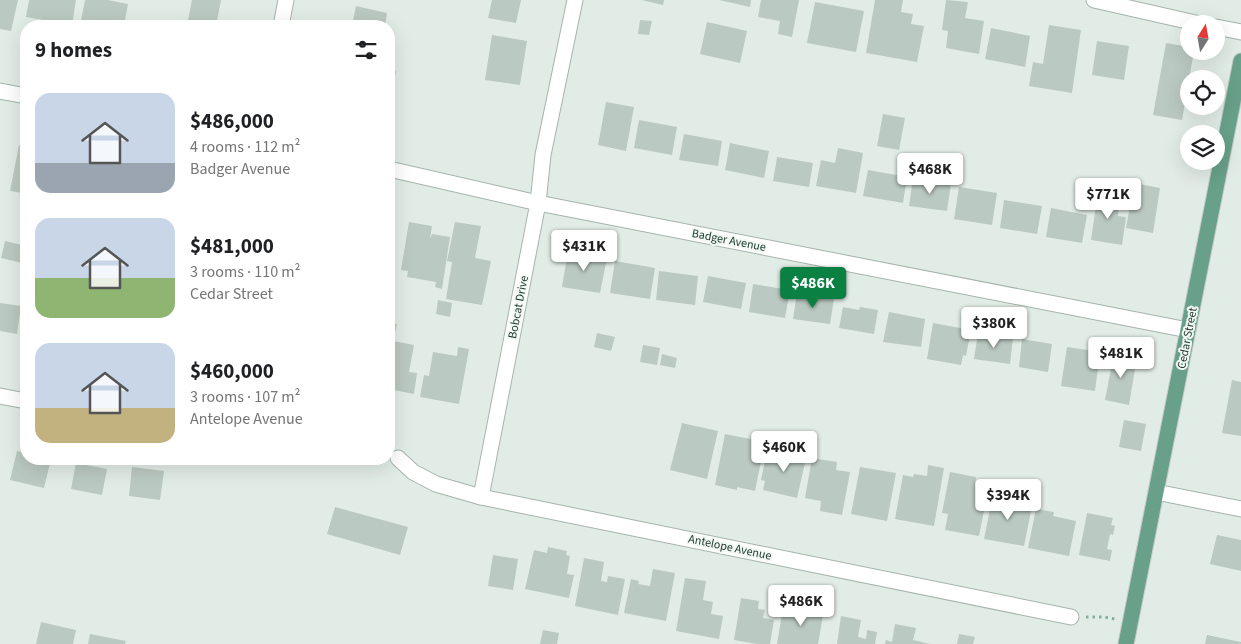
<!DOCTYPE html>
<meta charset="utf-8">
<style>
:root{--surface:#fff;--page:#f6f6f6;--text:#202124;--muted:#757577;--accent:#0b8043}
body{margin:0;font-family:"Source Sans 3",sans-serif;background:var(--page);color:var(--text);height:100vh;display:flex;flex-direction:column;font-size:19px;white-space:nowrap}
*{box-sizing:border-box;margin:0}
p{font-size:16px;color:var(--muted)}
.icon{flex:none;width:28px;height:28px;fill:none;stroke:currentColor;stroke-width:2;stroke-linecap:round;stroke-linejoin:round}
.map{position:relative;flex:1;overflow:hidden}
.drawer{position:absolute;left:20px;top:20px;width:375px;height:445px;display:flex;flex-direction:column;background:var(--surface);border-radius:20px;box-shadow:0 5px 20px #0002}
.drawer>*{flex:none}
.needle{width:32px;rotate:11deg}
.buttons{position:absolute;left:1180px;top:15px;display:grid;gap:10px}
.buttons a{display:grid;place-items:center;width:45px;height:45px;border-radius:50%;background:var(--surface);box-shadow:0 5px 20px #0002;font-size:25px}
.price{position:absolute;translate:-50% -42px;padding:0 11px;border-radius:5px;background:#fff;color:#222;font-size:16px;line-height:32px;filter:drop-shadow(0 1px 2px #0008)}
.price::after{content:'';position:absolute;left:50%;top:30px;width:15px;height:11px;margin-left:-8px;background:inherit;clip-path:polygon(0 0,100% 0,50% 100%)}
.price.current{background:var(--accent);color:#fff}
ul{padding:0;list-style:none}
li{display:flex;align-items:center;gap:15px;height:125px;padding:0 15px}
li span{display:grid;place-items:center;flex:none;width:140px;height:100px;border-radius:15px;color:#555}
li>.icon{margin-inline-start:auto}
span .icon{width:60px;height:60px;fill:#fffc;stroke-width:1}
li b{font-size:21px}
h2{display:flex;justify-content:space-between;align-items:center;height:60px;padding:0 15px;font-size:21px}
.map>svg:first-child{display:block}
.building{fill:#bac9c1}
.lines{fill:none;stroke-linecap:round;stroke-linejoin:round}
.minor-casing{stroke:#a5b4ac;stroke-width:17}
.major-casing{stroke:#c1c8c5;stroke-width:17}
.path{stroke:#83af9a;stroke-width:3;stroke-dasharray:2.5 4;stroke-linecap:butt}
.minor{stroke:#fff;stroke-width:15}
.major{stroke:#68a089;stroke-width:15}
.labels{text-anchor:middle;stroke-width:4;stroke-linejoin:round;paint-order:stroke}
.street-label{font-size:12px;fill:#233c31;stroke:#f2f8f4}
</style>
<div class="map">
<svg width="1241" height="644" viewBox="0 0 1241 644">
<rect width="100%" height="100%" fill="#e2ece6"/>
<g class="building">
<polygon points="0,0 18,0 11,31 0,29"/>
<polygon points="29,0 76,0 72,25 26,17"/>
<polygon points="85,0 108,0 128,4 124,26 80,26"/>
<polygon points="192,0 221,0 216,26 187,26"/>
<polygon points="492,0 521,0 516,23 488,18"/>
<polygon points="642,0 664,0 663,5"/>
<polygon points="719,0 751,0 750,7"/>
<polygon points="761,0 799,0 792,37 778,34 780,21 758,17"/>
<polygon points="875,0 903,0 901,12 913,14 911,24 924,26 917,62 866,53"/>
<polygon points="946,0 968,2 965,18 984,21 979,54 946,48 948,31 942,30"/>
<polygon points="815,2 864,11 856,52 807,43"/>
<polygon points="356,6 387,13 385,26 352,26"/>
<polygon points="640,20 652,21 649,35 638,34"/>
<polygon points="707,22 747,31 740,63 700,54"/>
<polygon points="1049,25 1081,30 1072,93 1029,86 1033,62 1043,64"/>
<polygon points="991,28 1030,36 1025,67 985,59"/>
<polygon points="492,35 527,41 520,85 485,80"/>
<polygon points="1097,41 1129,46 1124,80 1092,75"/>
<polygon points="1166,43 1189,47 1189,51 1194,51 1182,120 1153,115"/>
<polygon points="389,69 396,71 390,101 389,101"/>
<polygon points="606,102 634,107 626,151 598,145"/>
<polygon points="883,114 905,118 899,150 877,146"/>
<polygon points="639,120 677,127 672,155 634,148"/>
<polygon points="684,134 722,141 718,166 679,160"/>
<polygon points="730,143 769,151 764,178 725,170"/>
<polygon points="19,145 26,147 26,201 22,200 23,193 10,191"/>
<polygon points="838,148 863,153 856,193 816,186 821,160 835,163"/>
<polygon points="777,157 813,163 809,187 773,181"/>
<polygon points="868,170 907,177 903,203 863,196"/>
<polygon points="913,178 951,184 947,211 909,206"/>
<polygon points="1134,183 1160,188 1153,233 1126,228"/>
<polygon points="959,187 997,193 992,225 954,219"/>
<polygon points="1098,192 1121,195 1118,216 1126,217 1122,245 1091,240"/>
<polygon points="1004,200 1042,206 1037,234 1000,228"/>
<polygon points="1051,208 1087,215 1082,243 1046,237"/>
<polygon points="409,222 432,226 430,239 432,234 450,237 442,289 435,287 436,282 407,277 408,271 401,270"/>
<polygon points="455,222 481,226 475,258 491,261 482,305 446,299 452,262 447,261"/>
<polygon points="5,241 26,246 26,264 1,258"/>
<polygon points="568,251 607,258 600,293 562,287"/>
<polygon points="615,261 655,268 650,299 610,293"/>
<polygon points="659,271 698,276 695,305 656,300"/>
<polygon points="708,276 746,283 741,309 703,302"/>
<polygon points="753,284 790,290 785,318 749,312"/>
<polygon points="797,293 834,299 830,324 793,319"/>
<polygon points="438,300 452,303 450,317 436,314"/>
<polygon points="0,303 21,306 17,334 0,331"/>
<polygon points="843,307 859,310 860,307 878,310 874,334 839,328"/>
<polygon points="889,312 925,319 921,347 883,342"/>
<polygon points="389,322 397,324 393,341 414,345 409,372 417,373 414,394 389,389"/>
<polygon points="933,323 971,330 966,356 963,355 961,365 927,359"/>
<polygon points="597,333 615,337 611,351 594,347"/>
<polygon points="978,333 1013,338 1010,364 974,359"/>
<polygon points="1022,339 1052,344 1048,372 1019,367"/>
<polygon points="643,345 660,348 657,365 640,362"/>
<polygon points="458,347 469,349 459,404 420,397 424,375 429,376 433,352 457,356"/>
<polygon points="1067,347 1100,352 1095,391 1061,386"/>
<polygon points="1114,353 1137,357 1129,405 1105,400"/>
<polygon points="662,354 677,358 675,368 660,365"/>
<polygon points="1232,380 1241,382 1241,436 1222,433"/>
<polygon points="1124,420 1146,424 1141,451 1119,447"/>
<polygon points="682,423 718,431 707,479 670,470"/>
<polygon points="725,434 765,442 755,491 737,487 737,490 715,485"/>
<polygon points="17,451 26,453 26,459 51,459 44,488 10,480"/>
<polygon points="791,451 807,454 797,498 763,490 765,481 761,480 767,452 790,456"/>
<polygon points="812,458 837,462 836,470 850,472 842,515 820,511 821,501 805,498"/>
<polygon points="76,463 107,469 102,495 71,489"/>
<polygon points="928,465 944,468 934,526 895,519 903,475 913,477 914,474 927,476"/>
<polygon points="132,467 164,471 160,500 129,496"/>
<polygon points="860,467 896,473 887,521 851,514"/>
<polygon points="950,472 976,477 975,483 989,485 979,536 945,530 948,514 942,513"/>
<polygon points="1000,492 1016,495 1014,503 1032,506 1024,546 984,539 992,499 998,500"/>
<polygon points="335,507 408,527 400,555 327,534"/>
<polygon points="1036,509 1054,512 1053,516 1076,521 1069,556 1028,548"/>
<polygon points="1087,513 1113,518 1111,525 1115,526 1113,535 1110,534 1107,549 1112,550 1110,561 1079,555"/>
<polygon points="1217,535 1241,540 1241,571 1210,564"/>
<polygon points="548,547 567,551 566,555 570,556 567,574 574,575 569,598 525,589 534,550 547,553"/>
<polygon points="493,555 518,559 513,590 488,586"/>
<polygon points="584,558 604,562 601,581 607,582 608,576 625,579 618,615 575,606"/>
<polygon points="653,569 675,573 666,621 624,613 631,579 639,581 638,584 650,586"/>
<polygon points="685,578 706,581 703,600 713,602 711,614 723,616 719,639 676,631"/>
<polygon points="741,598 759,601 758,609 765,610 763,618 774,620 770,644 757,644 734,640"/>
<polygon points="800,606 824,610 818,644 777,644 782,614 798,616"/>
<polygon points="841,616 861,620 858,637 866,639 867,630 877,632 875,644 837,644"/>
<polygon points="41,622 76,630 73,644 36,644"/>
<polygon points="895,624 916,628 913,640 930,644 885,644 886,640 892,642"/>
<polygon points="543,630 559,633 557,644 540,644"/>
<polygon points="90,634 126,641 125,644 88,644"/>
<polygon points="959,634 975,637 973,644 957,644"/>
<polygon points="1207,635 1241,642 1241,644 1205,644"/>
</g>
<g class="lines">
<defs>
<g id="minor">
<polyline points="1094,0 1200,24"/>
<polyline points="281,26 286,0"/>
<polyline points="1216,27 1241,32"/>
<polyline points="0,91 26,96"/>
<polyline points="389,169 538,203 1188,330"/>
<polyline points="0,396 26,401"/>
<polyline points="398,458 413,472 436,484 481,497 1071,617"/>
<polyline points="1156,492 1241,509"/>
<polyline points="481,497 538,203 543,155 575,0"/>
</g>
<polyline id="major" points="1126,644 1241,61"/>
</defs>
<use href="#minor" class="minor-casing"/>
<use href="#major" class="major-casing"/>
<polyline class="path" points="1086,617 1104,617 1115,619"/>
<use href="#minor" class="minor"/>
<use href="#major" class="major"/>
</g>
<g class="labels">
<g class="street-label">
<text transform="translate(729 240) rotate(11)" y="4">Badger Avenue</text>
<text transform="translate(518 307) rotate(-79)" y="4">Bobcat Drive</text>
<text transform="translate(1187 338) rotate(-79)" y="4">Cedar Street</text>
<text transform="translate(730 547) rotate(12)" y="4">Antelope Avenue</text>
</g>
</g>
</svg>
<div class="buttons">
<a><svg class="needle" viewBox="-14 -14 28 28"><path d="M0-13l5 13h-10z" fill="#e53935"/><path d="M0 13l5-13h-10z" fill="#757577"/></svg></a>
<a><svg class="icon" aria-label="locate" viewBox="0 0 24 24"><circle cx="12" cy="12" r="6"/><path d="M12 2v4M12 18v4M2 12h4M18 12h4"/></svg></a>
<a><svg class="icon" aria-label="layers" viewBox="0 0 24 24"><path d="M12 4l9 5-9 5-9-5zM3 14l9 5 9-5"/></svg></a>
</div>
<b class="price" style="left:930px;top:195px">$468K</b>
<b class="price" style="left:1108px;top:220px">$771K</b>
<b class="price" style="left:584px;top:272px">$431K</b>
<b class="price current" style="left:813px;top:309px">$486K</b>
<b class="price" style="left:994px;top:349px">$380K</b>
<b class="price" style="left:1121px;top:379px">$481K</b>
<b class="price" style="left:784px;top:473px">$460K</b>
<b class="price" style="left:1008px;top:521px">$394K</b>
<b class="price" style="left:801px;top:627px">$486K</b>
<section class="drawer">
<h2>9 homes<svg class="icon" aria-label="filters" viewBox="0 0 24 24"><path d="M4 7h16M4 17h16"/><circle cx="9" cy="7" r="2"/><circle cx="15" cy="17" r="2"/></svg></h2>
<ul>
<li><span style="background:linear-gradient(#c9d6e8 70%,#9aa5b1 0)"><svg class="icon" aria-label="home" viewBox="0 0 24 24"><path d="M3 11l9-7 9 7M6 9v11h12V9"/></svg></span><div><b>$486,000</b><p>4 rooms · 112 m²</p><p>Badger Avenue</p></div></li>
<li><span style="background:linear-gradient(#c9d6e8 60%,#8fb573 0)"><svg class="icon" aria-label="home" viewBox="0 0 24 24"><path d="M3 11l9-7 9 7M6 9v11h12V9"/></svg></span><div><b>$481,000</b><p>3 rooms · 110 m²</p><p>Cedar Street</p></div></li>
<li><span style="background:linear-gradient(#c9d6e8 65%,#c2b280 0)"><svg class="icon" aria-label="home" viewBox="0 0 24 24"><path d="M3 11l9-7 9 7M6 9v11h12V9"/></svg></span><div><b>$460,000</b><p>3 rooms · 107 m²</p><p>Antelope Avenue</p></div></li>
</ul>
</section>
</div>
